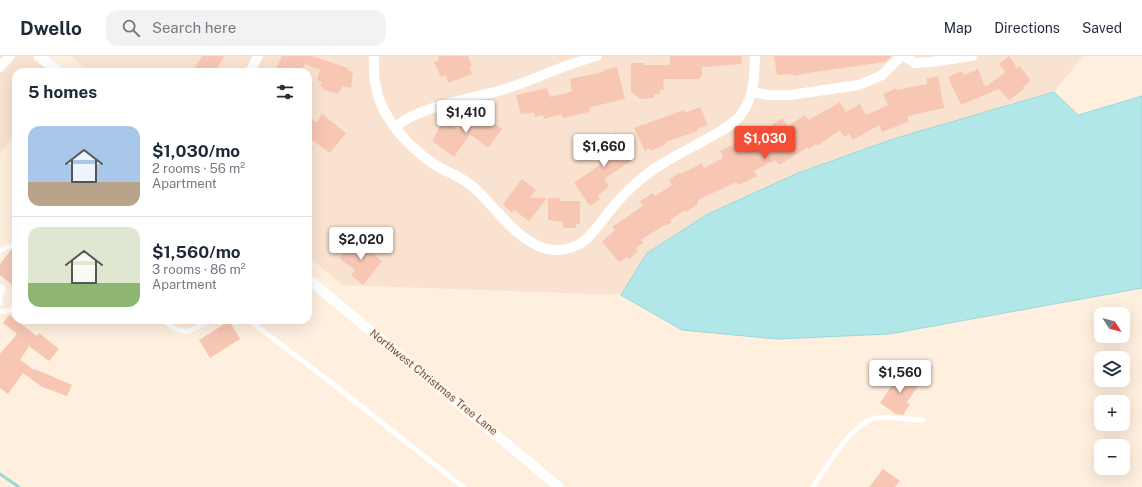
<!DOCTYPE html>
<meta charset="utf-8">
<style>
:root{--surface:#fff;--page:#f2f2f3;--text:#1f2937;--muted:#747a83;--line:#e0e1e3;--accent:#f54e37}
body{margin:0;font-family:"Public Sans",sans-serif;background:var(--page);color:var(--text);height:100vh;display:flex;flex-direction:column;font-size:15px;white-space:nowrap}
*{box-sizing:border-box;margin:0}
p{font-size:13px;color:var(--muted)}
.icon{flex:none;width:22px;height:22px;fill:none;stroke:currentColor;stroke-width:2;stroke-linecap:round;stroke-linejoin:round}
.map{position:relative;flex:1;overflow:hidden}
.panel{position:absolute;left:12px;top:12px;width:300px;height:256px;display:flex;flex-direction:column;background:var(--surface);border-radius:12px;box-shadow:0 4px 16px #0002}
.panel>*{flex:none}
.needle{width:26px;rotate:126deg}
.fabs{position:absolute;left:1094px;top:251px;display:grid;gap:8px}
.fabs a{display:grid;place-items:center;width:36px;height:36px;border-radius:8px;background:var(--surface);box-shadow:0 4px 16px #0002;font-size:20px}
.price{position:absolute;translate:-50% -34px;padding:0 9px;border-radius:4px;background:#fff;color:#222;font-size:13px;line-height:26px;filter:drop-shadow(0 1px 2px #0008)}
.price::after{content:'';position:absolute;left:50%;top:24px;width:12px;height:9px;margin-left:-6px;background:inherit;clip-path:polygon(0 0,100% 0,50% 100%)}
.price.on{background:var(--accent);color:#fff}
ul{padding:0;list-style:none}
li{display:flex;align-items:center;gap:12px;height:100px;padding:0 16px}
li+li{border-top:1px solid var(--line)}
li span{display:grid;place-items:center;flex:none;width:112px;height:80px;border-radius:12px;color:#555}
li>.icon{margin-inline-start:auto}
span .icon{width:48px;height:48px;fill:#fffc;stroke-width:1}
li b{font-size:17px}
h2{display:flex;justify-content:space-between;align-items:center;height:48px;padding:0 16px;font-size:17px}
header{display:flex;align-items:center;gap:24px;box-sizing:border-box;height:56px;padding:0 20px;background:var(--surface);border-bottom:1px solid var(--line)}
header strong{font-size:19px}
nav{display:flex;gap:22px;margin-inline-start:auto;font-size:14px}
.search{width:280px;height:36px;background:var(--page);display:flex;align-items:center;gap:10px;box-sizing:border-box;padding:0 14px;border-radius:12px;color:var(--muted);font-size:15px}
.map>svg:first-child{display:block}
.residential{fill:#f9e2d0}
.water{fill:#b2e7ea;stroke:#97d9dc}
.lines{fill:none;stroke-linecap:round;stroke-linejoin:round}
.stream{stroke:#97d9dc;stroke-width:3}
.building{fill:#f7c7b4}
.lane{stroke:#fff;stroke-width:5}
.street{stroke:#fff;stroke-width:10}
.labels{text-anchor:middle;stroke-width:3;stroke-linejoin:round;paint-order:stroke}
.street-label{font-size:11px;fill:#775144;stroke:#fff3e8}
</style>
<header>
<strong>Dwello</strong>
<div class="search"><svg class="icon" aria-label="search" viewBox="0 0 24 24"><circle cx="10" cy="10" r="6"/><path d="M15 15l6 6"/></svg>Search here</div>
<nav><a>Map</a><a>Directions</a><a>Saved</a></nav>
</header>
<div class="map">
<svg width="1142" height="431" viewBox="0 0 1142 431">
<rect width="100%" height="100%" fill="#ffefdf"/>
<g class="residential">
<polygon points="0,0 32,0 58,16 16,16 16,76 0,98"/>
<polygon points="71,0 1083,0 1054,36 893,83 798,117 647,197 621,239 342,229 308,200 308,16 90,16"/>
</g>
<polygon class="water" points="1054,36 1078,59 1142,40 1142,232 889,278 777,283 682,274 621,239 647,197 708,158 798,117 893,83"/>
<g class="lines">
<polyline class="stream" points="0,418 19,431"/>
</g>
<g class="building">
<polygon points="202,0 224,0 216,16 203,16 195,12"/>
<polygon points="282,0 312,0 348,12 347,14 353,16 351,32 342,30 340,36 338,35 338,38 324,34 321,30 322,26 317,24 320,14 305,8 301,16 282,16 276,13"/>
<polygon points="438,0 468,0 472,10 469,11 472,18 448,27 446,19 441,21 434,6 439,4"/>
<polygon points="670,0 741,0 742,8 702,11 702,19 699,23 663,23 664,34 660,34 660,38 654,38 654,42 640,43 631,35 631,7 644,7 644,9 670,9"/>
<polygon points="774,0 892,0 885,6 807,17 793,20 793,18 777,19"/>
<polygon points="1009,0 1017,12 1020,10 1029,22 1030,26 1022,32 1024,33 1009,44 999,33 961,49 948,21 962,15 964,19 978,13 985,31 1003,18 1005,16 999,8"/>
<polygon points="617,11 625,43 591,51 589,52 590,55 585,57 563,62 561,58 544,63 543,59 535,61 534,57 521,58 516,39 547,32 550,41 567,37 572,35 570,23 603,16 603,14"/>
<polygon points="938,20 944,52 908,60 908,66 882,76 879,69 853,84 849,78 844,81 840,74 817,90 816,88 809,93 808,91 779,109 775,104 754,115 757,120 747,125 738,129 736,126 698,144 698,148 686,156 685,154 670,164 672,166 665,170 664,169 641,184 643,187 636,192 638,195 629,203 627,201 619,206 602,186 615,174 612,171 643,150 640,145 653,137 655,140 672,129 669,124 680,116 681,118 702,107 704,112 723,102 720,95 732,89 734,93 749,86 754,96 778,78 772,69 782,62 788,70 805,59 809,64 840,46 846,56 860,48 866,59 888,49 883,38 896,32 897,34 927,28 926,23"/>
<polygon points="700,51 708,69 697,73 698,75 665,86 666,88 650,95 649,92 645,95 634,72 684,54 685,57"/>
<polygon points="322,58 346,77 330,97 308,81 308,68 312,63 316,67"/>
<polygon points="483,59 502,73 488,92 470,78 454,101 432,85 444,63 458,74 468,61 476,67"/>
<polygon points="616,76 635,102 604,123 609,130 598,140 600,143 590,150 574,127 601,108 594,98 600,94 597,91"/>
<polygon points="522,123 536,134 530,142 547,142 529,165 514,154 512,157 503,148"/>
<polygon points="548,142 560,142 560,145 580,145 580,168 576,168 576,172 563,172 563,166 548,164"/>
<polygon points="355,183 382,205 363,229 351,219 355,214 339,202"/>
<polygon points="16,191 16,232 0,219 0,208 11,194"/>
<polygon points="9,259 37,280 39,277 59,293 49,305 29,290 20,304 34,314 35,313 72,329 67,340 42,331 23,317 8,338 0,332 0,298 17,278 3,267"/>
<polygon points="229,265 240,283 210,302 199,284"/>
<polygon points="902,314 920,327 907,346 910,348 903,359 896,358 880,347"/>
<polygon points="883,413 900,425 895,431 869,431"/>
</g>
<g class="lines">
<g class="lane">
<polyline points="0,195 16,187"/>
<polyline points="0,247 1,234"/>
<polyline points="0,256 11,254 16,247"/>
<polyline points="163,264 175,273 187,276 211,264"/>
<polyline points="249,264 329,325 463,431"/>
<path d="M813 431C826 412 852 366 876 362 886 360 909 364 922 364"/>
</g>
<g class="street">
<polyline points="38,0 59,16"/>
<path d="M374 0C373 21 376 43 388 61 399 80 418 98 437 110 448 116 460 121 471 129 495 149 521 193 555 194 583 195 594 175 609 156 618 144 629 133 641 123 660 107 683 96 705 84 717 77 731 71 740 60 755 40 754 23 755 0"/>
<polyline points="904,0 915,7 931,6 972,0"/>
<polyline points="0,11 10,0"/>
<polyline points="250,16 258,0"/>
<polyline points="753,36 767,39 790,39 859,29 882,19 901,0"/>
<path d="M395 71C421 49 474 43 509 32 538 22 566 8 597 0"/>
<polyline points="308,223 559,431"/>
<polyline points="0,233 1,234"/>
</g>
</g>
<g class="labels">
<g class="street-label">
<text transform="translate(434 326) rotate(39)" y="4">Northwest Christmas Tree Lane</text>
</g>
</g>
</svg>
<div class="fabs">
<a><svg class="needle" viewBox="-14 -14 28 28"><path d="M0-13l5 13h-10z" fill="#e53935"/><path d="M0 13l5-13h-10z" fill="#747a83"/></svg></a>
<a><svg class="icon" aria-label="layers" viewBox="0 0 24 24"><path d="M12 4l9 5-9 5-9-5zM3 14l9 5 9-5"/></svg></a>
<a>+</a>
<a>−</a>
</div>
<b class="price" style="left:466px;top:78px">$1,410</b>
<b class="price on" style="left:765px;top:104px">$1,030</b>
<b class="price" style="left:604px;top:112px">$1,660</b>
<b class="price" style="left:361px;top:205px">$2,020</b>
<b class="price" style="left:900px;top:338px">$1,560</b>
<section class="panel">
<h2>5 homes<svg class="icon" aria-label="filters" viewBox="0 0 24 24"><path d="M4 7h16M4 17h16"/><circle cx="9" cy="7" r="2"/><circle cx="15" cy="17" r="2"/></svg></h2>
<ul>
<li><span style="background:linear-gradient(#a9c7e8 70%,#b9a48a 0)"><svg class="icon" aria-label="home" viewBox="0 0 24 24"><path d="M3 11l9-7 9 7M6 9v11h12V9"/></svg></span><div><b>$1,030/mo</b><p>2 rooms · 56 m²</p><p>Apartment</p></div></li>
<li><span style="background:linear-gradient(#dfe7d0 70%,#8fb573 0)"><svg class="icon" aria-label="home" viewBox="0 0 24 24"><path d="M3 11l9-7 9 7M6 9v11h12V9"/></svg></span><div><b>$1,560/mo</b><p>3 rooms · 86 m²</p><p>Apartment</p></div></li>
</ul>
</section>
</div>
